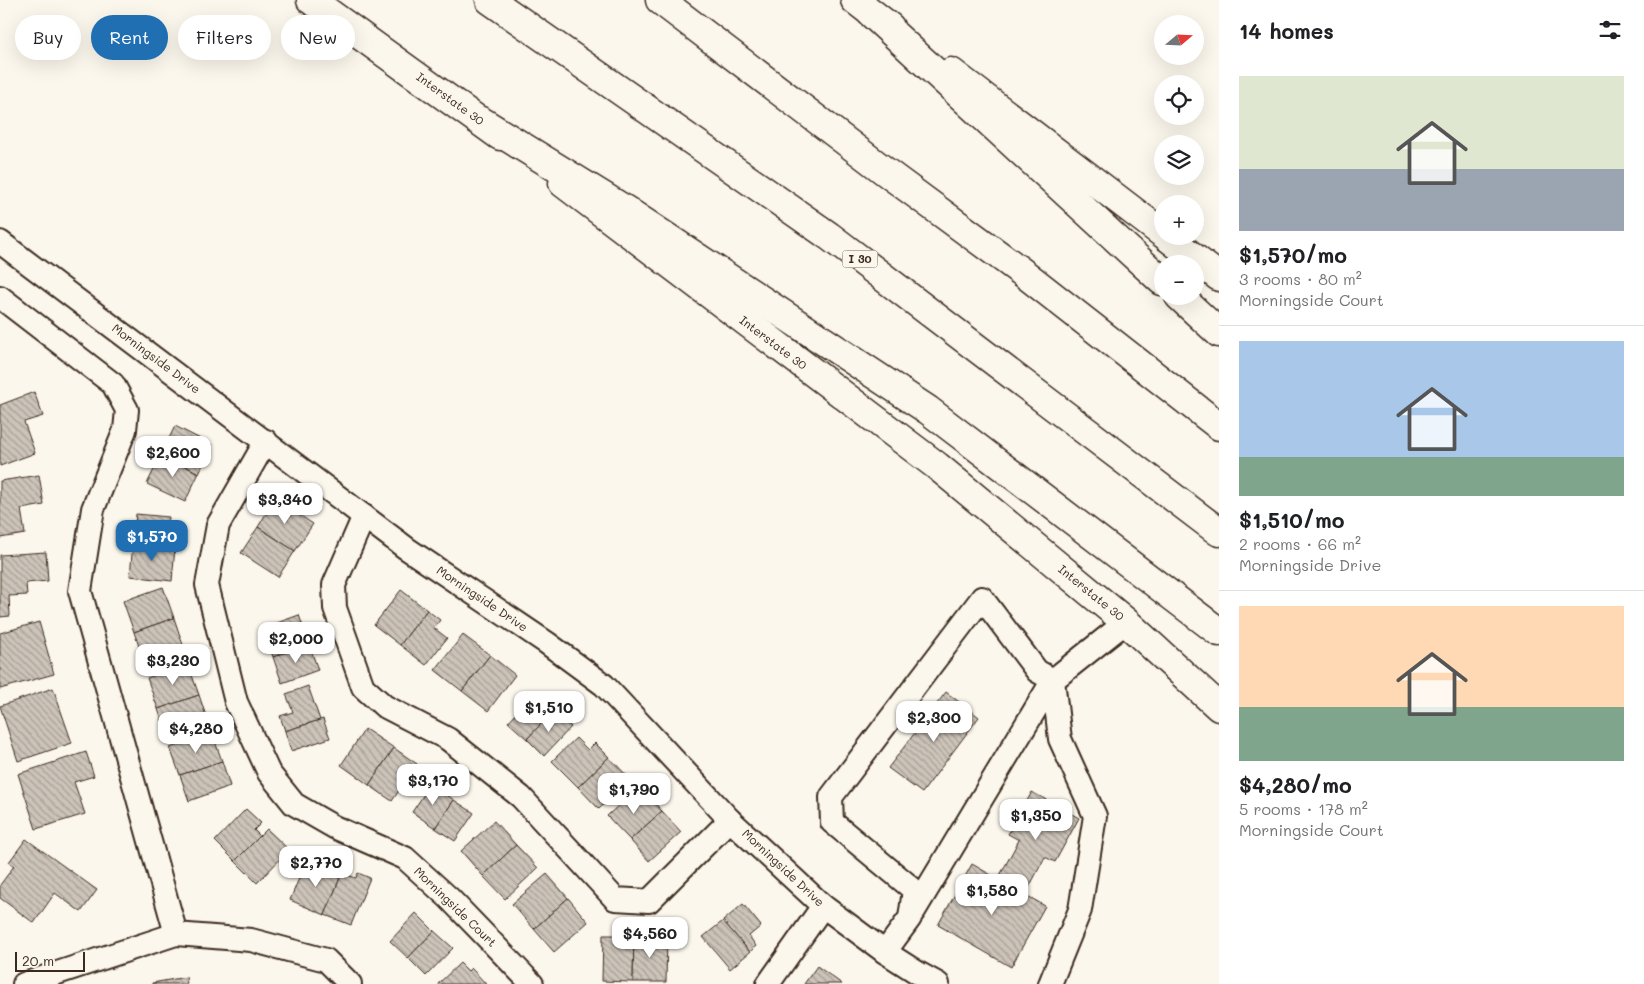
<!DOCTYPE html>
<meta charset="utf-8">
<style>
:root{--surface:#fff;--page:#f2f2f2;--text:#202124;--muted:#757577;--line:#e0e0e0;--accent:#1f6fb2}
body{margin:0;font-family:Mali,sans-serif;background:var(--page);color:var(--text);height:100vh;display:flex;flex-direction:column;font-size:19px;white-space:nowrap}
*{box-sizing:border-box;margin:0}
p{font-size:16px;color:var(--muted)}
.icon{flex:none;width:28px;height:28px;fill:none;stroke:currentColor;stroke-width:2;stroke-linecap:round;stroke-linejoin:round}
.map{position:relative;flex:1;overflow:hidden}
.sheet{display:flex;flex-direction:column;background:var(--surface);width:425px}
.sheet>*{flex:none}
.banner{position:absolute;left:15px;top:15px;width:475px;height:45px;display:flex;gap:10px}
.needle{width:32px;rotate:71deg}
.fabs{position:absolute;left:1154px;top:15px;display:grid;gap:10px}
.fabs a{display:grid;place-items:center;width:50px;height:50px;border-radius:50%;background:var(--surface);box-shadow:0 5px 20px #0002;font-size:25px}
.scale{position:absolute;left:15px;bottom:12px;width:70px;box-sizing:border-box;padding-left:5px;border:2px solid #3b2a1e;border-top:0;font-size:14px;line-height:18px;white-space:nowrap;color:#3b2a1e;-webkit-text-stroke:4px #fbf7ec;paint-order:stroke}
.price{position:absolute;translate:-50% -42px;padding:0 11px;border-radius:10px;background:#fff;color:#222;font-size:16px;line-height:32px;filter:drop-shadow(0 1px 2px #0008)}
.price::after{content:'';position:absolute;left:50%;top:30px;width:15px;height:11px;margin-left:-8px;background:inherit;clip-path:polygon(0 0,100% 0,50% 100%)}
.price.current{background:var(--accent);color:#fff}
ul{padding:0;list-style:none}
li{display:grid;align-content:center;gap:10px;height:265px;padding:0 20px}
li+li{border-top:1px solid var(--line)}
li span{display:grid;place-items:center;height:155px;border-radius:0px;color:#555}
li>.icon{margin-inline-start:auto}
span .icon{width:90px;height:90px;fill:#fffc;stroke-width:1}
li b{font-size:21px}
h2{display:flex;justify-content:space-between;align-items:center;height:60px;padding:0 20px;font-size:21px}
.pill{padding:0 18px;border-radius:22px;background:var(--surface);box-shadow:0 5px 20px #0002;font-size:18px;line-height:45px}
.pill.current{background:var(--accent);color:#fff}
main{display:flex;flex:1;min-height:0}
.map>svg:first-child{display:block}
.building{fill:url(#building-back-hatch);stroke:#3b2a1e}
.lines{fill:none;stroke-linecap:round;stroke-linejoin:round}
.minor-casing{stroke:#3b2a1e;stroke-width:26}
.major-casing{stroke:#3b2a1e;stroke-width:31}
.highway-casing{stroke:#3b2a1e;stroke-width:31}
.minor{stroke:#fbf7ec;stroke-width:22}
.major{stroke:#fbf7ec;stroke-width:28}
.highway{stroke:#fbf7ec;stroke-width:28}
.labels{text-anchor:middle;stroke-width:4;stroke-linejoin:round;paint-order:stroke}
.shield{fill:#fbf7ec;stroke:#75685c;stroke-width:1}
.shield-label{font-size:11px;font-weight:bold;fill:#3b2a1e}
.street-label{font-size:12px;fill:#3b2a1e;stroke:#fbf7ec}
</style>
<main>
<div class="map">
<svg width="1219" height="984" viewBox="0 0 1219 984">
<defs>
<pattern id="building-back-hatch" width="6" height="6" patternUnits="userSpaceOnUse" patternTransform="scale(1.25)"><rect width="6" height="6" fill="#ccc4b9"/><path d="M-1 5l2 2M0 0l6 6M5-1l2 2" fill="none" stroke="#a79f96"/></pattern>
</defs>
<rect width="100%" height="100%" fill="#fbf7ec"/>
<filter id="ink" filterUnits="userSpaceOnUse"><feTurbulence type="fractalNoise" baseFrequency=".02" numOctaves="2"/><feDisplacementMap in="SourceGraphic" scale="10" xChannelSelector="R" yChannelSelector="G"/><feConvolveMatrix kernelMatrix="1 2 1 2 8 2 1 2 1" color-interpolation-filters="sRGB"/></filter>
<g filter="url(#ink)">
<g class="building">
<polygon points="34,392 43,416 24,422 35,453 0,466 0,405"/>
<polygon points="175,426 212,445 199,473 161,455"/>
<polygon points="161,455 199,473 185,502 147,484"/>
<polygon points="39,475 44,505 21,509 25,534 0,538 0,481"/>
<polygon points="275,499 313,524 295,551 258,527"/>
<polygon points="136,514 169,517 167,532 177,533 175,548 133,543"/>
<polygon points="258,527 295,551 278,577 241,553"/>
<polygon points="133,543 175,548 172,581 130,576"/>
<polygon points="46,552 48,581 26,583 27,595 9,596 10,616 0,617 0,555"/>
<polygon points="163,587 174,618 134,632 123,601"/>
<polygon points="401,590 427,610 400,645 374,625"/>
<polygon points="427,610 440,620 434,628 447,638 426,665 400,645"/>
<polygon points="299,615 309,644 273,657 263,628"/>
<polygon points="174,618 183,645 143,658 134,632"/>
<polygon points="39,622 54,674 0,689 0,633"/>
<polygon points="463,635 490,655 462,691 435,670"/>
<polygon points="309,644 318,670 282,683 273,657"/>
<polygon points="490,655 515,675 488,711 462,691"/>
<polygon points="188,664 199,695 158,709 147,678"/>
<polygon points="308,686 320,720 285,731 280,716 293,712 286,694"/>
<polygon points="53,688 72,743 18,761 0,706"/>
<polygon points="535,692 554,710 527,739 508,722"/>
<polygon points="946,692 979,717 922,793 888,768"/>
<polygon points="199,695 208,722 167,736 158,709"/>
<polygon points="554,710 571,727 544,756 527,739"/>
<polygon points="323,719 330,738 291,751 285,731"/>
<polygon points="365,729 394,748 369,785 341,765"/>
<polygon points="212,733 222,761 180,775 170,748"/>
<polygon points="576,738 588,750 595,743 609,757 578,787 552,761"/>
<polygon points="394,748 417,764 392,801 369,785"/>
<polygon points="86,752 94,776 74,782 85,814 36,829 18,774"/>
<polygon points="609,757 630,779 599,809 578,787"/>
<polygon points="222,761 230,786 189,801 180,775"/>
<polygon points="431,784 454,800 435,828 412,812"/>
<polygon points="1032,792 1079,818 1055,862 1045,857 1025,895 998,879 1019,840 1008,834"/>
<polygon points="632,793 643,805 650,798 662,811 630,840 607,816"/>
<polygon points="454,800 474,813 455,841 435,828"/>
<polygon points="246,809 261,823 254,830 260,836 235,861 215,841"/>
<polygon points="662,811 681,832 649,861 630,840"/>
<polygon points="494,821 516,845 483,876 461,851"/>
<polygon points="267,829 289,850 257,883 235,861"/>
<polygon points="26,839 97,890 81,912 55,893 34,923 0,898 0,885 14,866 9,862"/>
<polygon points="516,845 538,868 505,899 483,876"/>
<polygon points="305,864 322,871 325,865 342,873 325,915 290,900"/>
<polygon points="972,864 1045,906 1011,967 938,925"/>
<polygon points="342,873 356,878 358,873 370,878 351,925 325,915"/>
<polygon points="547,874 568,898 534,929 512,904"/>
<polygon points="568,898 588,922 554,952 534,929"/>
<polygon points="743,904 761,926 749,936 756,946 750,952 723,921"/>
<polygon points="416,913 434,931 408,958 390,941"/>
<polygon points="723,921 750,952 730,969 703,937"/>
<polygon points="434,931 453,948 426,976 408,958"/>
<polygon points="603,935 634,935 633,982 602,981"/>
<polygon points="634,935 667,936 666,982 633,982"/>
<polygon points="460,963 468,971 471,968 486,984 438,984"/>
<polygon points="817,966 842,984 804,984"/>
<polygon points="186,977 187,984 152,984 152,983"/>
</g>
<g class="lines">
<defs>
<g id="minor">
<polyline points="0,242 406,548 547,643 604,685 730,820 823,906 885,952 918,973 938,984"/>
<polyline points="0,297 113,384 127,410 125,430 93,509 80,591 176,934"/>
<polyline points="266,441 218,525 207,585 236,702 269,773 294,804 334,827 405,858 449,898 532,984"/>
<polyline points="364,516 334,585 335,608 363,687 384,706 448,739 521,797 615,899 649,901 730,820"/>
<polyline points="914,911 1053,680"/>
<polyline points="885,952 910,918 914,890 832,822 831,797 982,598 1037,671 1053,680 1126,622"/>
<polyline points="24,984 176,934 251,940 326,960 350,984"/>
<polyline points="768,984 823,906"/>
<polyline points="1050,984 1080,910 1095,816 1060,739 1053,680"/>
</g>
<g id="major">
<polyline points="311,0 500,136"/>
<polyline points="855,0 890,27"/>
<polyline points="951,72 1162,233"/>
<polyline points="563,183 937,466 1126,622 1219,707"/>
<polyline points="1166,236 1219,277"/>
</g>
<g id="highway">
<polyline points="490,0 829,236 1219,532"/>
<polyline points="660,0 886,172 1026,275 1219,426"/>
<polyline points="871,13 1162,281"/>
<polyline points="481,121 627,211 928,410 1219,632"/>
<polyline points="1179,296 1219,333"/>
</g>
</defs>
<use href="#minor" class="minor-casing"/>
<use href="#major" class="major-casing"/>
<use href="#highway" class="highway-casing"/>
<use href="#minor" class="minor"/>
<use href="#major" class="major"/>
<use href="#highway" class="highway"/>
</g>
</g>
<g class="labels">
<rect class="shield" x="842.5" y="250.5" width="35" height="17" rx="4"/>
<g class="shield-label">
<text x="860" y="263">I 30</text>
</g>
<g class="street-label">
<text transform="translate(450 99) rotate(36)" y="4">Interstate 30</text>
<text transform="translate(773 343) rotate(37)" y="4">Interstate 30</text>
<text transform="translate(156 359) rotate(37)" y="4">Morningside Drive</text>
<text transform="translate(1091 593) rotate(39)" y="4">Interstate 30</text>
<text transform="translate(482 599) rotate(34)" y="4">Morningside Drive</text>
<text transform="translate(783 868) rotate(43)" y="4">Morningside Drive</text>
<text transform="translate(455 907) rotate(44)" y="4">Morningside Court</text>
</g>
</g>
</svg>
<div class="fabs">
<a><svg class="needle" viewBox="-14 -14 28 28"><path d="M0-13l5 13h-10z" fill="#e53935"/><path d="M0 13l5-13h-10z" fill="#757577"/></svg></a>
<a><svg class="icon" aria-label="locate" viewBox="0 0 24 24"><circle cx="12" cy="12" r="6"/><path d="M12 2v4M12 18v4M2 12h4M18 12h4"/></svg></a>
<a><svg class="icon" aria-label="layers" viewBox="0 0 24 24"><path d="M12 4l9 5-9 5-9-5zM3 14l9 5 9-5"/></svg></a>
<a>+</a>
<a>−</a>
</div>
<div class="scale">20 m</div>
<b class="price" style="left:173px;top:478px">$2,600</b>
<b class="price" style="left:285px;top:525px">$3,340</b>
<b class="price current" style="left:152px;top:562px">$1,570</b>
<b class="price" style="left:296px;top:664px">$2,000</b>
<b class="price" style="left:173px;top:686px">$3,230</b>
<b class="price" style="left:549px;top:733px">$1,510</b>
<b class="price" style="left:934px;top:743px">$2,300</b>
<b class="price" style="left:196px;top:754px">$4,280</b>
<b class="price" style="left:433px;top:806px">$3,170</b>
<b class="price" style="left:634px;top:815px">$1,790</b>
<b class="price" style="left:1036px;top:841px">$1,350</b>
<b class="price" style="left:316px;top:888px">$2,770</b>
<b class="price" style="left:992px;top:916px">$1,580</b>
<b class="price" style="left:650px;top:959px">$4,560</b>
<div class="banner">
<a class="pill">Buy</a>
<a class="pill current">Rent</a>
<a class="pill">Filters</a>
<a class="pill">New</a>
</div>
</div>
<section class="sheet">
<h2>14 homes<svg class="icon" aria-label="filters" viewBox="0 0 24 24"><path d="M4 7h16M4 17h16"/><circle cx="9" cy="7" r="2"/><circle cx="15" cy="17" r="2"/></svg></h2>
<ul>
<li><span style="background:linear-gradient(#dfe7d0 60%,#9aa5b1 0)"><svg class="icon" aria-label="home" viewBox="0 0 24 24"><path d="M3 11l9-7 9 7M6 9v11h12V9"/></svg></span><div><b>$1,570/mo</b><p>3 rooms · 80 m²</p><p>Morningside Court</p></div></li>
<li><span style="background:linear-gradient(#a9c7e8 75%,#7fa58c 0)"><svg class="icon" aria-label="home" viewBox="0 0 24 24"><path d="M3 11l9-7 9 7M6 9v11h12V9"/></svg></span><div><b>$1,510/mo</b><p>2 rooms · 66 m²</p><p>Morningside Drive</p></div></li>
<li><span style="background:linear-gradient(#ffd9b3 65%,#7fa58c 0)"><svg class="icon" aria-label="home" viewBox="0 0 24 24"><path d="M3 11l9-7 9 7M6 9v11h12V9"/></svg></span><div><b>$4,280/mo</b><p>5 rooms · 178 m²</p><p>Morningside Court</p></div></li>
</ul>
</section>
</main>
